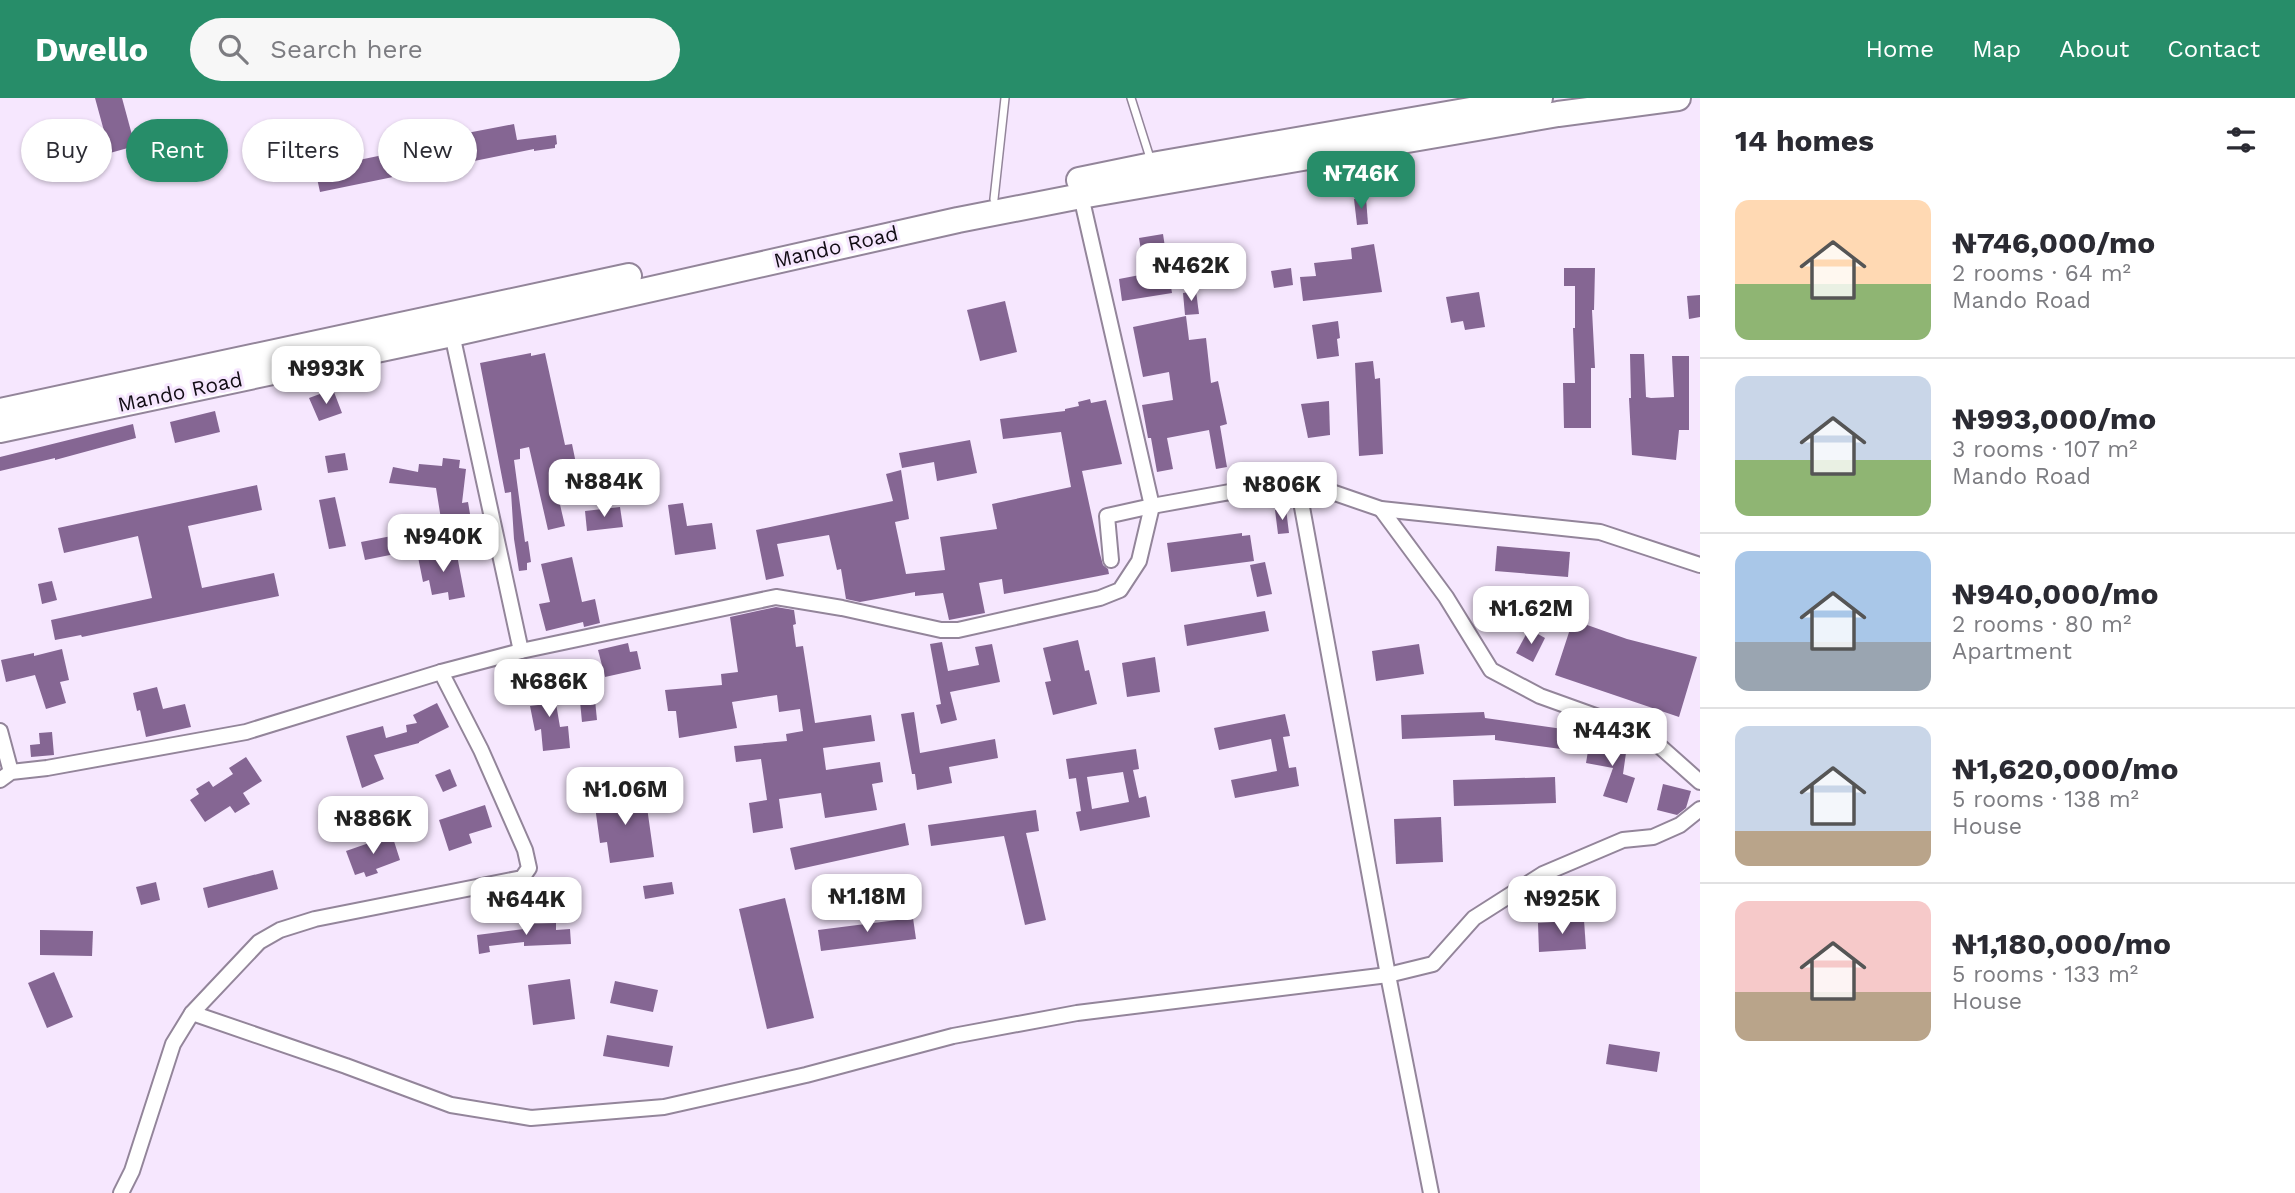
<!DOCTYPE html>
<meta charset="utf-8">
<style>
:root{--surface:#fff;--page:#f7f7f7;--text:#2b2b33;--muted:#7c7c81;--line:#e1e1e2;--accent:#278d69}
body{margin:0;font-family:"Work Sans",sans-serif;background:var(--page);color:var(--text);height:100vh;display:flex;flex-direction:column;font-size:26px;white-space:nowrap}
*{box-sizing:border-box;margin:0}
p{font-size:23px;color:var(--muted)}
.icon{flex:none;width:38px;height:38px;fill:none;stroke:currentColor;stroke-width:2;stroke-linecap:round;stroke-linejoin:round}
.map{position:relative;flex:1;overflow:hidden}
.side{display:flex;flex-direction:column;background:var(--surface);width:595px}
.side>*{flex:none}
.banner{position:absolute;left:21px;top:21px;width:665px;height:63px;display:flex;gap:14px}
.price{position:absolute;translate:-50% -60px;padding:0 16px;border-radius:14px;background:#fff;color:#222;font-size:23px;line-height:46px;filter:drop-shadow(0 2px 4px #0008)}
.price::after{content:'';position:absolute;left:50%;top:42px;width:21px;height:16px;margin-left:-10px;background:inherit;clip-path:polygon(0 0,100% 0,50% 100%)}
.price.on{background:var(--accent);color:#fff}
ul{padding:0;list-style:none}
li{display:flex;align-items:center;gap:21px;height:175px;padding:0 35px}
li+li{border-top:2px solid var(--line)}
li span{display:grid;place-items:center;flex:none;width:196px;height:140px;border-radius:14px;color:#555}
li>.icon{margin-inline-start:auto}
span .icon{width:84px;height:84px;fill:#fffc;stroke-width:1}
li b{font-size:30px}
h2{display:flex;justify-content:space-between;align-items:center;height:84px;padding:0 35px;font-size:30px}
.pill{padding:0 24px;border-radius:32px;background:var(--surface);box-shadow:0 2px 5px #0004;font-size:24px;line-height:63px}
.pill.on{background:var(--accent);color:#fff}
header{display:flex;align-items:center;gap:42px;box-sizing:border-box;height:98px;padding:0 35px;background:var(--accent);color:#fff}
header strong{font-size:33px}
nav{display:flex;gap:38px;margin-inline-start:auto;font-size:24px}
.search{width:490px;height:63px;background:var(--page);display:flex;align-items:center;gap:18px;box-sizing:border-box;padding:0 24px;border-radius:38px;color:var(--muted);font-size:26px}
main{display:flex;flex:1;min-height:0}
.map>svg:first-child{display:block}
.building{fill:#856693;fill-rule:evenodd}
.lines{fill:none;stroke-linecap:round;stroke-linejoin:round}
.lane-casing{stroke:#93859a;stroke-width:10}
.street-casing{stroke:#93859a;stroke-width:18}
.highway-casing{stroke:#93859a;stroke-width:28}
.lane{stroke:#fff;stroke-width:7}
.street{stroke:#fff;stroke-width:14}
.highway{stroke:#fff;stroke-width:24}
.labels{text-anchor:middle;stroke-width:6;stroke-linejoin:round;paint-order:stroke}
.street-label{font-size:21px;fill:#120d15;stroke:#f6e7fe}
</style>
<header>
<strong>Dwello</strong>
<div class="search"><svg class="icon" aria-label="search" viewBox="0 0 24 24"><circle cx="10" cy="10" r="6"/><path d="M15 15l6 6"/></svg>Search here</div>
<nav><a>Home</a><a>Map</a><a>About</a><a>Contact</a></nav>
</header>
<main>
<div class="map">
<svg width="1700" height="1095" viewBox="0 0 1700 1095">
<rect width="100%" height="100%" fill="#f6e7fe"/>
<g class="building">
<polygon points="95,0 122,0 135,48 110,55"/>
<polygon points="514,26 517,42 556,37 557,46 555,47 555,50 534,53 534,51 425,73 420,44"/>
<polygon points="388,56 393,79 320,94 315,71"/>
<polygon points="1366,100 1368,126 1357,127 1354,101"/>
<polygon points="1163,136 1172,195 1122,203 1119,181 1145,176 1139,140"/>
<polygon points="1374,146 1382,194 1303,203 1300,179 1316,178 1314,165 1352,161 1351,150"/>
<polygon points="1291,170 1293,187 1274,190 1271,173"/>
<polygon points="1564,170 1595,170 1594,212 1592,212 1595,270 1591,270 1591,330 1564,330 1563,285 1575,285 1573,230 1575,230 1575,188 1564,188"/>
<polygon points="1196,193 1199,216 1185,217 1183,195"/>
<polygon points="1479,194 1485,229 1465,232 1463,223 1451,225 1446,199"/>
<polygon points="1700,197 1700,219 1689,221 1687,198"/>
<polygon points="1005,203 1017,254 980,263 967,212"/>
<polygon points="1186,218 1189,242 1206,240 1211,285 1218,283 1227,326 1220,328 1227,369 1216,371 1209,332 1167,340 1173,371 1157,374 1151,340 1148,340 1142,307 1173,302 1169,274 1143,279 1133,229"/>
<polygon points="1338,223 1340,240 1337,241 1339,258 1317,261 1312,227"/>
<polygon points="531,255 531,258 545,255 565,347 572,346 579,380 555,385 565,428 548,432 529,349 520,351 520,361 514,362 525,444 528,443 531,464 527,465 527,472 519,473 514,441 511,394 505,395 480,265"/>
<polygon points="1630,256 1644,256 1646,299 1651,300 1674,299 1672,258 1689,258 1689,332 1679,332 1676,362 1632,357 1629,300 1631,300"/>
<polygon points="1373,263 1375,281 1380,280 1383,356 1359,358 1355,265"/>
<polygon points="328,293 329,296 334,294 342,315 319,323 309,300"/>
<polygon points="1090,301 1091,305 1106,302 1122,366 1082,373 1100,456 1103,467 1108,471 1109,476 1004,496 1002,481 979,485 985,515 949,522 943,495 915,498 915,494 860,504 846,501 841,471 837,472 829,437 777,446 784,478 766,482 756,432 893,403 886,376 901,372 909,421 895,424 906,476 945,472 940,439 997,431 992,406 1071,389 1061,334 1003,341 1000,321 1065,313 1065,311 1079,308 1078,304"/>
<polygon points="1329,303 1330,337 1308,340 1301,306"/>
<polygon points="215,313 220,334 175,345 170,324"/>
<polygon points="133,326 136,340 55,362 55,360 0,373 0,359"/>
<polygon points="970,342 977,375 937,383 934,364 902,370 899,355"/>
<polygon points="345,355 348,372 328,375 325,358"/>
<polygon points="443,360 460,362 459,370 466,371 462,405 468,404 470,416 441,421 436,390 389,385 393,369 418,374 419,366 442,368"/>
<polygon points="257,387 262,412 188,428 202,490 274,475 279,498 82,539 81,537 55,542 51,522 152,500 138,438 64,455 58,430"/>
<polygon points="335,399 346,448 329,451 319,402"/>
<polygon points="683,405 687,428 712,425 716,451 675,457 668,407"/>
<polygon points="620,409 623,429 587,433 585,413"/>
<polygon points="1286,411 1289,435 1278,436 1275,412"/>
<polygon points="417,433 420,451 365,462 361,444"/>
<polygon points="1242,435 1242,438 1250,437 1254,463 1171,474 1167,445"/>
<polygon points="1497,448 1570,454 1568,479 1495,473"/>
<polygon points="456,452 465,499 449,502 448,494 432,497 429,482 423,484 418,459"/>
<polygon points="572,459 582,504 595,501 600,525 584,529 583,524 546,533 539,506 550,504 541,466"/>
<polygon points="1265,464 1272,496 1257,499 1250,467"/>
<polygon points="52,483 57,502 42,506 38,486"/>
<polygon points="776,509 794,512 796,526 793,527 796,549 803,548 815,625 871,617 875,643 823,650 826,672 880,664 883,684 872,686 877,712 825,720 821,695 779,701 783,730 753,735 749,705 767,702 761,661 736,664 734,648 787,643 786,636 803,633 800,611 779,614 777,597 732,604 737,630 679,640 676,613 668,613 665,592 722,587 721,576 738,574 730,519"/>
<polygon points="1265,513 1269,533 1187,548 1184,527"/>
<polygon points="1573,522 1627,541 1697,559 1679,619 1555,577"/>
<polygon points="1529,531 1545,540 1533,564 1516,555"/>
<polygon points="1078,542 1085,573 1089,572 1097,606 1053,617 1045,584 1051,583 1043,550"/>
<polygon points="942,544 948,573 979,567 975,549 992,546 1000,584 950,594 957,622 941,626 936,607 941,606 930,546"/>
<polygon points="628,545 630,554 637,553 641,571 605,579 598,552"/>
<polygon points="1419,546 1424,576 1376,583 1372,553"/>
<polygon points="62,551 69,582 60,584 66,605 46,611 35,577 6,584 1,562 34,555 34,558"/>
<polygon points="1155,559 1160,594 1127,599 1122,565"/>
<polygon points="552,582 560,629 568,628 570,650 543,653 541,631 535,633 530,608 538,607 535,585"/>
<polygon points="157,589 163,611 185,606 191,629 146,639 140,612 137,613 133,595"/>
<polygon points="594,592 597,622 582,624 579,593"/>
<polygon points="437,605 449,629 419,644 419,645 374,657 384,681 362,690 346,638 383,628 386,640 407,634 406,627 417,625 413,617"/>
<polygon points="914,614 920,655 995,641 998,660 949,669 952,685 917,692 915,676 912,676 901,616"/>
<polygon points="1484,614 1485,620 1563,631 1561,651 1495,642 1495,637 1402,641 1401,617"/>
<polygon points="1285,616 1290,638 1283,639 1289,670 1296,669 1299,688 1235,700 1231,682 1277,673 1271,641 1219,652 1214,630"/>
<polygon points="52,634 54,657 31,659 30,647 40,646 39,635"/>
<polygon points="1590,641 1627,648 1623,676 1635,680 1627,705 1603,698 1613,670 1586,665"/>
<path d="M1136 651 1139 671 1133 672 1139 700 1146 698 1150 719 1080 733 1076 714 1081 713 1076 680 1069 681 1066 661ZM1123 674 1129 704 1092 711 1087 679Z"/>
<polygon points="246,659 262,683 243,695 250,706 235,715 230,708 205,724 190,702 199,696 196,691 209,683 213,689 233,676 229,670"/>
<polygon points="450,671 457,688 443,694 435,677"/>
<polygon points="1555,679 1556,705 1454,708 1453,682"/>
<polygon points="1663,686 1691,693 1686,710 1677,717 1657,712"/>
<polygon points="645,695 654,759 610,765 607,744 600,745 594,701"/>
<polygon points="485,707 492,729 469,736 472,745 449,753 439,722"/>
<polygon points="1036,712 1039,733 1026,735 1046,822 1025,827 1004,738 931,748 928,727"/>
<polygon points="1441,719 1443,764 1396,766 1394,721"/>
<polygon points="905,725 909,747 795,772 790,750"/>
<polygon points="392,737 400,762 376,771 378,775 366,779 364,774 355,777 346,753"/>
<polygon points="273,772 278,791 208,810 203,790"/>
<polygon points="156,784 160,802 141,807 136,789"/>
<polygon points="672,784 674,796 645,801 643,788"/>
<polygon points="785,800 814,920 767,931 739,811"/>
<polygon points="913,820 916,841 821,853 818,832"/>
<polygon points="1584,822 1586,851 1539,854 1538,825"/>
<polygon points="556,825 556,832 570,831 571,846 524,848 524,844 489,848 490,854 479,856 477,837 524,831 523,826"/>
<polygon points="40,832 93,833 92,858 40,857"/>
<polygon points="54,874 73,919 47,930 28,885"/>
<polygon points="570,881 575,921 533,927 528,887"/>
<polygon points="615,883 658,892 653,914 610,905"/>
<polygon points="607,937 673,948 669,969 603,958"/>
<polygon points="1609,946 1660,954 1657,974 1606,966"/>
</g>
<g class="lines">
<defs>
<g id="lane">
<polyline points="1131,0 1151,63"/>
<polyline points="994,101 1005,0"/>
</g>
<g id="street">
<polyline points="452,236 521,553"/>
<polyline points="1297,382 1388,877 1431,1095"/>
<polyline points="1381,411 1446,499 1491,572 1540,598 1629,630 1655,644 1700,684"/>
<polyline points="1111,462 1107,418 1152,408 1297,382 1381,411 1600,434 1700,467"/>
<polyline points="0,633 11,674"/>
<polyline points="0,682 11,674 47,670 246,634 441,574 521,553 776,499 842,510 941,532 958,532 1100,500 1120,492 1139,463 1152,408 1081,98"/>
<polyline points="192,915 346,968 451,1007 531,1020 664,1009 806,977 953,938 1077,915 1388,877 1433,866 1474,820 1543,776 1623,742 1653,739 1680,727 1700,711"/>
<polyline points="121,1095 132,1073 173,946 192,915 259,844 280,832 315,821 522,780 529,770 525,752 481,652 441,574"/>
</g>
<g id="highway">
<polyline points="1079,82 1152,67 1540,0"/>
<polyline points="0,313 629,178"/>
<polyline points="0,332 452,236 958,122 1081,98 1558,16 1678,0"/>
</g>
</defs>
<use href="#lane" class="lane-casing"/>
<use href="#street" class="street-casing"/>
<use href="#highway" class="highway-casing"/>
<use href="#lane" class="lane"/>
<use href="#street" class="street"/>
<use href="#highway" class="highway"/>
</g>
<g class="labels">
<g class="street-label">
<text transform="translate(836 149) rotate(-13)" y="7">Mando Road</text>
<text transform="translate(180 294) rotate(-12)" y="7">Mando Road</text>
</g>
</g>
</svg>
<b class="price on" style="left:1361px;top:113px">₦746K</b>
<b class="price" style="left:1191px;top:205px">₦462K</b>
<b class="price" style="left:326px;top:308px">₦993K</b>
<b class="price" style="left:604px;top:421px">₦884K</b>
<b class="price" style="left:1282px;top:424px">₦806K</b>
<b class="price" style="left:443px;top:476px">₦940K</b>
<b class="price" style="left:1531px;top:548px">₦1.62M</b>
<b class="price" style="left:549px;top:621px">₦686K</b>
<b class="price" style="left:1612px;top:670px">₦443K</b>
<b class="price" style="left:625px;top:729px">₦1.06M</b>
<b class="price" style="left:373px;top:758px">₦886K</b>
<b class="price" style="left:867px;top:836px">₦1.18M</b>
<b class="price" style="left:1562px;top:838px">₦925K</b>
<b class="price" style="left:526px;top:839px">₦644K</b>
<div class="banner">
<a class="pill">Buy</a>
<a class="pill on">Rent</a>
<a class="pill">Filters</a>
<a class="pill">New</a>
</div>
</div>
<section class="side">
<h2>14 homes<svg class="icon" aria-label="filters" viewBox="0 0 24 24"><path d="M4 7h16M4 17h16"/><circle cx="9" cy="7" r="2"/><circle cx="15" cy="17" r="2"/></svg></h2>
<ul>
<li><span style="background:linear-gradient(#ffd9b3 60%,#8fb573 0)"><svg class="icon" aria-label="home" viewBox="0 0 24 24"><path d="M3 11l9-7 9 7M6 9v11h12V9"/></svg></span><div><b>₦746,000/mo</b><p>2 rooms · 64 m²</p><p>Mando Road</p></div></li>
<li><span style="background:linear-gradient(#c9d6e8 60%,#8fb573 0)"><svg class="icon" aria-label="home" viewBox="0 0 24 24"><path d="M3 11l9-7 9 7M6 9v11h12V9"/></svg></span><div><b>₦993,000/mo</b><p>3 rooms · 107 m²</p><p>Mando Road</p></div></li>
<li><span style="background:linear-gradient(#a9c7e8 65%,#9aa5b1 0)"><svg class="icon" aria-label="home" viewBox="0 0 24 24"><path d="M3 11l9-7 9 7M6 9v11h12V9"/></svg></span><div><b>₦940,000/mo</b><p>2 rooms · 80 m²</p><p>Apartment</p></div></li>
<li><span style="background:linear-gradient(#c9d6e8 75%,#b9a48a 0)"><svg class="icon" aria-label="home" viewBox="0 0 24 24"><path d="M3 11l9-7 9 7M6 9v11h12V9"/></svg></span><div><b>₦1,620,000/mo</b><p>5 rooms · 138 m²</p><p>House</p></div></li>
<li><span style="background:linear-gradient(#f6c9c9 65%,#b9a48a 0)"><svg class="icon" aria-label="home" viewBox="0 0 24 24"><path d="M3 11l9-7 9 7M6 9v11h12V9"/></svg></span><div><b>₦1,180,000/mo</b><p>5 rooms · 133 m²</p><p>House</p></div></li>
</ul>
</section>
</main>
